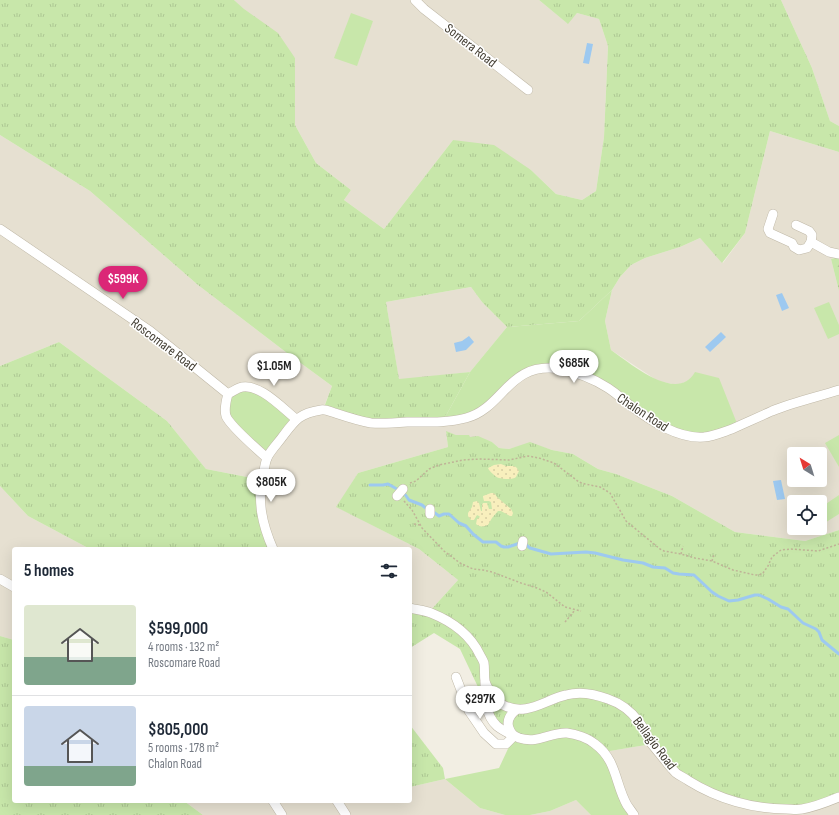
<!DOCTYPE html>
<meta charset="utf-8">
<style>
:root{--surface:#fff;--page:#f6f6f7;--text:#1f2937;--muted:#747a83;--line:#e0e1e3;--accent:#db2777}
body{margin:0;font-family:"Sofia Sans Condensed",sans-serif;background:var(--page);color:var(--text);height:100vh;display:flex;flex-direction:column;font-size:15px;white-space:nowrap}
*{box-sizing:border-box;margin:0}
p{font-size:13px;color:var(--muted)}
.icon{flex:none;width:22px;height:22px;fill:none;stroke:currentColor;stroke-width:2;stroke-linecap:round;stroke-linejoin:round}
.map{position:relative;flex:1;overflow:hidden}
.details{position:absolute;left:12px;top:547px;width:400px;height:256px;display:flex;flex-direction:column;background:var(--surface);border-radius:4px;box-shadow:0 4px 16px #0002}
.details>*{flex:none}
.needle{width:26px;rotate:322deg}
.buttons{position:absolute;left:787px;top:447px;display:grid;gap:8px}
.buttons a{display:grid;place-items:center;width:40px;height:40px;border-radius:4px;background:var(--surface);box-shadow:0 4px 16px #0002;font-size:20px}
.price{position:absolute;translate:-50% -34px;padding:0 9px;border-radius:14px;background:#fff;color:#222;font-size:13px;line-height:26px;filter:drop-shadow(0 1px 2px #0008)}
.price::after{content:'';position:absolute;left:50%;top:24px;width:12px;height:9px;margin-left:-6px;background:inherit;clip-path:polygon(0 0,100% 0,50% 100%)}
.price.selected{background:var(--accent);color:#fff}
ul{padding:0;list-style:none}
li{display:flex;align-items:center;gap:12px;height:100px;padding:0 12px}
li+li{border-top:1px solid var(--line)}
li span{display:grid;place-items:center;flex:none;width:112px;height:80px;border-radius:4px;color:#555}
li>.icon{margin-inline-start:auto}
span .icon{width:48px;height:48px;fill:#fffc;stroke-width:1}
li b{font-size:17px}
h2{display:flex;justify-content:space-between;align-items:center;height:48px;padding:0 12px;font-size:17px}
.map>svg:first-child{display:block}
.residential{fill:#e6e0d1;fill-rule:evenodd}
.grass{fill:url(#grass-tufts)}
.forest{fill:url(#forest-firs)}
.sand{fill:url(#sand-dots)}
.green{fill:#c8e7aa}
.water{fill:#9dc9f0}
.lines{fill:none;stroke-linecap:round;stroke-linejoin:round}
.stream{stroke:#9dc9f0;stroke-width:3}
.minor-casing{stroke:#c0b9a8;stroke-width:10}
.path{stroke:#bfb397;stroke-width:1.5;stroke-dasharray:2 2;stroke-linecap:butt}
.minor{stroke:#fff;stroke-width:9}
.labels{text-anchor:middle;stroke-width:3;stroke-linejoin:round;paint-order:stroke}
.street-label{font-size:14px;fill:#433e33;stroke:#fff}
</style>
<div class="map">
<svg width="839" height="815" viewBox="0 0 839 815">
<defs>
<pattern id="grass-tufts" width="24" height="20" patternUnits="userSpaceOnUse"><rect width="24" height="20" fill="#c8e7aa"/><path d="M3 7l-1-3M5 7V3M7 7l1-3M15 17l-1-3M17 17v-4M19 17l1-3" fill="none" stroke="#adc793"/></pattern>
<pattern id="forest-firs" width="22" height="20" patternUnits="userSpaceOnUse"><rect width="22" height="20" fill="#c8e7aa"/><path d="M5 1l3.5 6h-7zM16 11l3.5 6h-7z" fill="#adc793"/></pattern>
<pattern id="sand-dots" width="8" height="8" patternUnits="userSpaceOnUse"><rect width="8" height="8" fill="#f8efbd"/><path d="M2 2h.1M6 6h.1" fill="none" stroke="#d6cea3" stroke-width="1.8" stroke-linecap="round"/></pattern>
</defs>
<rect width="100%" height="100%" fill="#f2eee3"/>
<g class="residential">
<polygon points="234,0 539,0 567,23 577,13 599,19 608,46 604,137 596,191 582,200 556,194 531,170 453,140 384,229 344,200 351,190 316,163 295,125 295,58"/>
<polygon points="781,0 839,0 839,126 830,121 812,68"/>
<path d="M770 131 839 152V257L831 259 839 291V530L805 541 735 532 672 496 616 474 598 469 573 454 552 450 530 443 509 449 499 448 492 442 469 437V435H456L446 432 448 447 358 473 337 507 419 549 458 580 429 612 410 608V549H273L268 538 262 480 206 469 167 421 59 342 0 366V135L90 191 198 285 287 353 332 386 323 409 443 421 514 381 546 368 590 379 654 422 691 378 686 382 677 385 658 381 611 350 605 321 612 290 620 277 631 265 645 258 680 247 700 238 723 263 745 233ZM794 454H820V480H794ZM794 502H820V528H794Z"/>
<polygon points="471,287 482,302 507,327 470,372 399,380 386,302"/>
<polygon points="0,486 28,516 90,549 14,549 14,640 0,636"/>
<polygon points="652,744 839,797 839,815 634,815 604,752"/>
<polygon points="445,779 480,808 505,815 203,815 184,801 410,801 410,787"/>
<polygon points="576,800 591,815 530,815 550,811"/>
</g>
<g class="grass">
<polygon points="0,0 234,0 244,9 278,33 295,58 295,125 316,163 351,190 344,200 384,229 453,140 494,145 531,170 556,194 582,200 596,191 604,137 608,46 599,19 577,13 568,24 539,0 781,0 812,68 830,121 839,126 839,152 770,131 745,233 722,263 700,238 680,247 645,258 631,265 620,277 612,290 579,321 507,327 482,302 471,287 386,302 399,379 470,372 443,421 385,423 323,410 332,386 287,353 198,285 90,191 0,135"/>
<polygon points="59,342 167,421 206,469 262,480 260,501 273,549 90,549 28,516 0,486 0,366"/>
<polygon points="446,431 456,435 469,435 470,437 478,436 492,442 499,448 509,449 530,442 552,450 573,454 598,469 616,474 672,496 735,532 805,541 839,530 839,797 801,809 731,800 677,773 652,744 604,752 525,740 491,719 485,682 478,687 460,649 434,633 410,648 410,608 429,612 458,580 419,549 336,507 358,473 448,447"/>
<polygon points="0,636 14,640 14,801 184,801 203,815 0,815"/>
<polygon points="410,725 443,768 445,779 410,787"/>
</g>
<polygon class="forest" points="839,257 839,291 831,259"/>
<g class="sand">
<path d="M501 464 506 466H513L516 467 519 471C518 473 517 475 516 477 513 480 503 479 499 478 495 477 492 473 489 470L488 468 494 465Z"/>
<path d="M491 493H493L495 494 497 497 511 509 513 513 512 516H510L501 511H498L492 518 488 525C484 527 479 527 476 524L477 519 480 517 479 516 477 515 474 520H471L468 516V513L472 507 473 502 477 501 479 503 481 511H482V505L483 503H487L489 509H492L491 502 489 501H484L483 497V496Z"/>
</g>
<g class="green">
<polygon points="351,13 373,21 357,66 334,58"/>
<path d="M612 290 605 321 611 350C630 363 677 404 695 372L719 378 738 426 690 436 632 407 574 373 536 369 486 408 443 421 470 372 507 327 579 321Z"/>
<polygon points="829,302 839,325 839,334 828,339 814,308"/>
<polygon points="253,387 296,419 267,458 227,417 228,394"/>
<polygon points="839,435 839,467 825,443"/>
<polygon points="839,495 839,514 823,524 820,519 820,508"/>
<polygon points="567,733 604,752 634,815 591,815 576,800 550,811 530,815 505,815 480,808 445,779 499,768 514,736 524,740"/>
</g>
<g class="water">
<polygon points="587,43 593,44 589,64 583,63"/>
<polygon points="782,293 789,308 782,311 776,295"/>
<polygon points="721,332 726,337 710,352 705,347"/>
<polygon points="469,336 474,342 466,350 456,352 454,343 462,341"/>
<polygon points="781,480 785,499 777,500 773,481"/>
</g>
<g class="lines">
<polyline class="stream" points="370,485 383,485 388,484 404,493 409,500 422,505 428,510 432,511 439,516 444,514 449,514 459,523 466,526 473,534 483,542 496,542 501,546 504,547 508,547 520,543 525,544 530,548 551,554 586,552 595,553 623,560 643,563 653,567 665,568 673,573 679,574 694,575 712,592 718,596 729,601 738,600 755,595 759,595 768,599 781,607 788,609 803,623 816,629 819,632 822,640 839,654"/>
<defs>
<g id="minor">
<polyline points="415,0 424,9 528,90"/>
<polyline points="773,214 768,229 770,233 792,243 794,247 799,250 807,248 811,242 829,252 839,254"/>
<polyline points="796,225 809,231 812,235 811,242"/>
<polyline points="0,229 150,331 228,394"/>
<path d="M267 458C258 450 230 426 226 416 224 409 226 401 228 394 232 392 236 389 239 388 258 381 282 408 296 419"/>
<polyline points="397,496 403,489"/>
<polyline points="430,514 430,509"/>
<polyline points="522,546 523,541"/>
<path d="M273 549C262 524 257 501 263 474 265 468 265 461 268 456 272 449 278 443 283 436 295 420 300 413 321 410 326 409 331 412 335 413 347 417 359 421 371 423 383 424 395 423 407 422 427 422 447 423 466 418 504 408 508 361 560 369 576 372 594 379 608 388 616 393 623 400 631 406 651 421 678 439 704 437 714 436 723 432 732 429 745 423 759 417 772 411 794 402 817 397 839 390"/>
<polyline points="0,579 14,587"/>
<path d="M410 608C417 610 424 610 431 613 451 621 470 634 480 655 481 657 483 660 484 663 485 669 484 675 485 681 487 689 497 701 503 705 527 717 544 700 566 695 580 691 595 694 608 699 620 703 631 711 639 722 644 728 647 736 651 743 655 748 660 754 664 759 668 764 672 769 676 773 680 776 685 778 689 781 718 799 753 809 786 809 791 809 797 810 802 809 815 807 827 802 839 797"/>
<path d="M456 677 469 711 484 733 496 744H506L514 736C508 733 502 730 497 726 485 715 485 698 485 683"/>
<path d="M516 710C511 714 506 720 509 728 511 734 514 736 519 738 539 744 550 732 567 733 576 734 588 738 595 744 617 760 615 784 627 805 629 808 632 812 634 815"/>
<polyline points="273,801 282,815"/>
<polyline points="337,801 346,815"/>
</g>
</defs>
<use href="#minor" class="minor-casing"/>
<g class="path">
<polyline points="410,483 416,481 429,469 439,465 463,460 480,459 509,460 528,456 539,458 554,463 579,482 585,484 600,487 610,493 626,521 660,549 664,551 681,554 695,558 712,561 733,570 755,575 759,575 763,573 768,566 772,557 781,550 791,549 818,551 839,544"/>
<polyline points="404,501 412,510 422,528 444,551 460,563 473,569 483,570 492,572 521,583 537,588 546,592 565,607 581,611"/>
<polyline points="414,524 420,525"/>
<polyline points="681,554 683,546"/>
<polyline points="712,561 714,554"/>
<polyline points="565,622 575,610"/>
</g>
<use href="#minor" class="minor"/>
</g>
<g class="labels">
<g class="street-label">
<text transform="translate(471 45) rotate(38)" y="5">Somera Road</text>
<text transform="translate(164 344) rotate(37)" y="5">Roscomare Road</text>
<text transform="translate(643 412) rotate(33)" y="5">Chalon Road</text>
<text transform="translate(655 743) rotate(53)" y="5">Bellagio Road</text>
</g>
</g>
</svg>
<div class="buttons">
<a><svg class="needle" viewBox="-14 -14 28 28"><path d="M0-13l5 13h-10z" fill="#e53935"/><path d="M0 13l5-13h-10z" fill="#747a83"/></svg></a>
<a><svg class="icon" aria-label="locate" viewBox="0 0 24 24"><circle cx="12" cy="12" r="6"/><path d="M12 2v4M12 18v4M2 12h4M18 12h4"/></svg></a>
</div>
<b class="price selected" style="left:123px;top:300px">$599K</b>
<b class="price" style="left:574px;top:384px">$685K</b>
<b class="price" style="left:274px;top:387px">$1.05M</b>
<b class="price" style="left:271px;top:503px">$805K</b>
<b class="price" style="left:480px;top:720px">$297K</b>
<section class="details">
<h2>5 homes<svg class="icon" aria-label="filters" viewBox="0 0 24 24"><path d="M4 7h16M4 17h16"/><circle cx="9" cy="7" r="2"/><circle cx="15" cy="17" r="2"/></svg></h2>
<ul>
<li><span style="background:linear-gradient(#dfe7d0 65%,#7fa58c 0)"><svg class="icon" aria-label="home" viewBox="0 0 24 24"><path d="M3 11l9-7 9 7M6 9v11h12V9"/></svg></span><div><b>$599,000</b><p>4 rooms · 132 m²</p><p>Roscomare Road</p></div></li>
<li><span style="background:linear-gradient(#c9d6e8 75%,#7fa58c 0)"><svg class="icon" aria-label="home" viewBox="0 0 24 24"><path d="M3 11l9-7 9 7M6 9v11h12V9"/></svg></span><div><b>$805,000</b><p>5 rooms · 178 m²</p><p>Chalon Road</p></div></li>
</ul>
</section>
</div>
